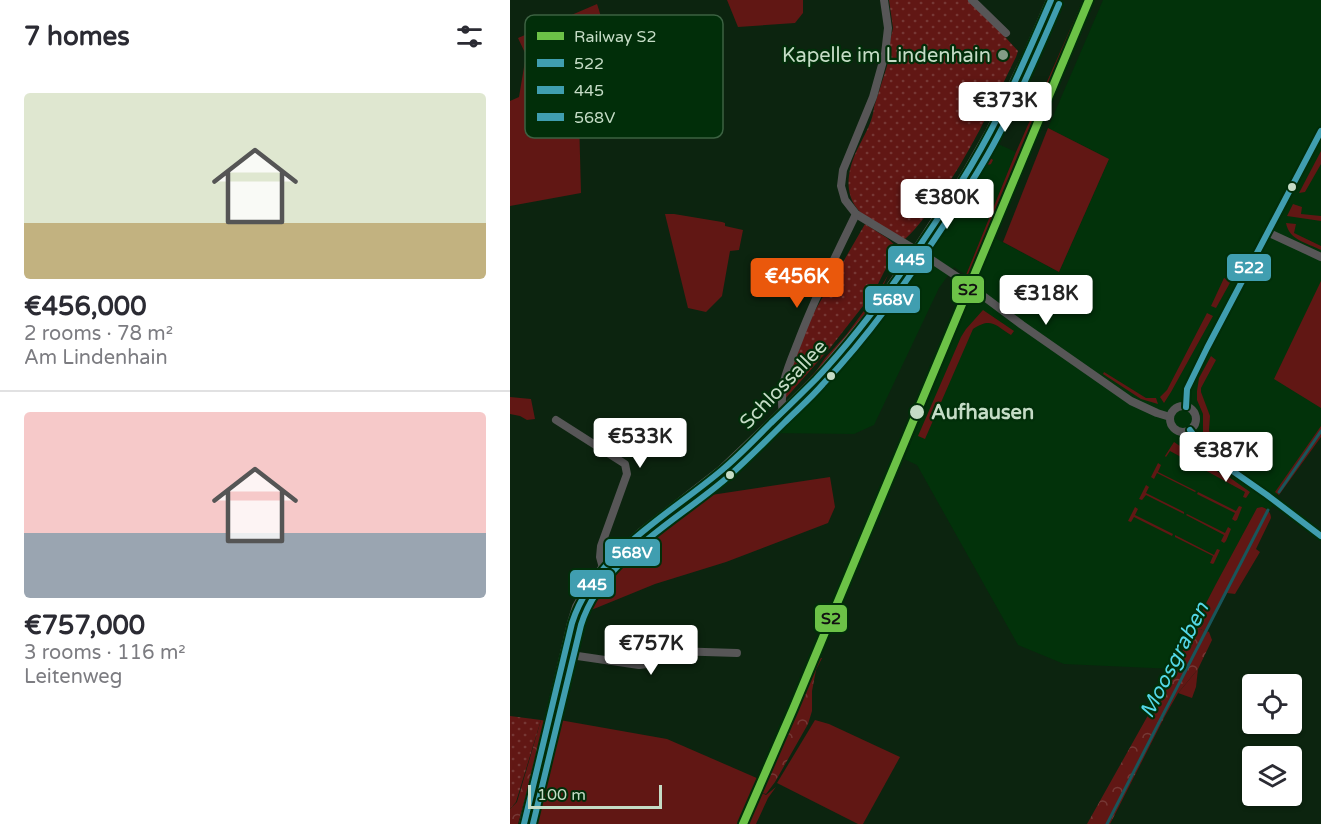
<!DOCTYPE html>
<meta charset="utf-8">
<style>
:root{--surface:#fff;--page:#f7f7f7;--text:#2b2b33;--muted:#7c7c81;--line:#e1e1e2;--accent:#ea580c}
body{margin:0;font-family:"Varela Round",sans-serif;background:var(--page);color:var(--text);height:100vh;display:flex;flex-direction:column;font-size:22px;white-space:nowrap}
*{box-sizing:border-box;margin:0}
p{font-size:20px;color:var(--muted)}
.icon{flex:none;width:33px;height:33px;fill:none;stroke:currentColor;stroke-width:2;stroke-linecap:round;stroke-linejoin:round}
.map{position:relative;flex:1;overflow:hidden}
.side{display:flex;flex-direction:column;background:var(--surface);width:510px}
.side>*{flex:none}
.controls{position:absolute;left:732px;top:674px;display:grid;gap:12px}
.controls a{display:grid;place-items:center;width:60px;height:60px;border-radius:6px;background:var(--surface);box-shadow:0 2px 4px #0004;font-size:30px}
.scale{position:absolute;left:18px;bottom:15px;width:134px;box-sizing:border-box;padding-left:6px;border:3px solid #c5dcc6;border-top:0;font-size:16px;line-height:21px;white-space:nowrap;color:#c5dcc6;-webkit-text-stroke:4px #012e09;paint-order:stroke}
.price{position:absolute;translate:-50% -51px;padding:0 14px;border-radius:6px;background:#fff;color:#222;font-size:20px;line-height:39px;filter:drop-shadow(0 2px 3px #0008)}
.price::after{content:'';position:absolute;left:50%;top:36px;width:18px;height:14px;margin-left:-9px;background:inherit;clip-path:polygon(0 0,100% 0,50% 100%)}
.price.on{background:var(--accent);color:#fff}
ul{padding:0;list-style:none}
li{display:grid;align-content:center;gap:12px;height:318px;padding:0 24px}
li+li{border-top:2px solid var(--line)}
li span{display:grid;place-items:center;height:186px;border-radius:6px;color:#555}
li>.icon{margin-inline-start:auto}
span .icon{width:108px;height:108px;fill:#fffc;stroke-width:1}
li b{font-size:26px}
h2{display:flex;justify-content:space-between;align-items:center;height:72px;padding:0 24px;font-size:26px}
main{display:flex;flex:1;min-height:0}
.map>svg:first-child{display:block}
.built{fill:#02320a}
.grass{fill:#611714}
.forest{fill:url(#forest-crowns)}
.park{fill:url(#park-dots)}
.lines{fill:none;stroke-linecap:round;stroke-linejoin:round}
.stream{stroke:#18565b;stroke-width:3}
.minor{stroke:#575657;stroke-width:8}
.secondary{stroke:#575857;stroke-width:10}
.bus-1-casing{stroke:#012e09;stroke-width:10}
.bus-2-casing{stroke:#012e09;stroke-width:10}
.bus-3-casing{stroke:#012e09;stroke-width:10}
.bus-1{stroke:#409eb0;stroke-width:6}
.bus-2{stroke:#409eb0;stroke-width:6}
.bus-3{stroke:#409eb0;stroke-width:6}
.rail-1-casing{stroke:#012e09;stroke-width:12}
.rail-1{stroke:#6cc247;stroke-width:8}
.poi-dot{fill:#849c86;stroke:#012e09;stroke-width:2}
.bus-dot{fill:#c5dcc6;stroke:#012e09;stroke-width:2}
.labels{text-anchor:middle;stroke-width:4.5;stroke-linejoin:round;paint-order:stroke}
.poi-label{font-size:20px;fill:#c5dcc6;stroke:#012e09;text-anchor:end}
.street-label{font-size:20px;fill:#c5dcc6;stroke:#012e09}
.stop-label{font-size:20px;font-weight:bold;fill:#c5dcc6;stroke:#012e09;text-anchor:start}
.water-label{font-size:21px;font-style:italic;fill:#54d8e8;stroke:#012e09}
.key{fill:#012e09;stroke:#3c6242;stroke-width:1.5}
.key-label{font-size:16px;fill:#c5dcc6}
.line-badge{stroke:#012e09;stroke-width:2}
.badge-label{font-size:16px;text-anchor:middle;font-weight:bold;fill:#fff}
.pale-badge-label{font-size:16px;text-anchor:middle;font-weight:bold;fill:#111}
</style>
<main>
<section class="side">
<h2>7 homes<svg class="icon" aria-label="filters" viewBox="0 0 24 24"><path d="M4 7h16M4 17h16"/><circle cx="9" cy="7" r="2"/><circle cx="15" cy="17" r="2"/></svg></h2>
<ul>
<li><span style="background:linear-gradient(#dfe7d0 70%,#c2b280 0)"><svg class="icon" aria-label="home" viewBox="0 0 24 24"><path d="M3 11l9-7 9 7M6 9v11h12V9"/></svg></span><div><b>€456,000</b><p>2 rooms · 78 m²</p><p>Am Lindenhain</p></div></li>
<li><span style="background:linear-gradient(#f6c9c9 65%,#9aa5b1 0)"><svg class="icon" aria-label="home" viewBox="0 0 24 24"><path d="M3 11l9-7 9 7M6 9v11h12V9"/></svg></span><div><b>€757,000</b><p>3 rooms · 116 m²</p><p>Leitenweg</p></div></li>
</ul>
</section>
<div class="map">
<svg width="811" height="824" viewBox="0 0 811 824">
<defs>
<pattern id="forest-crowns" width="20" height="18" patternUnits="userSpaceOnUse" patternTransform="scale(1.5)"><rect width="20" height="18" fill="#611714"/><path d="M2 6a3 3 0 1 1 6 0M12 15a3 3 0 1 1 6 0" fill="none" stroke="#763835"/></pattern>
<pattern id="park-dots" width="8" height="8" patternUnits="userSpaceOnUse" patternTransform="scale(1.5)"><rect width="8" height="8" fill="#611714"/><path d="M2 2h.1M6 6h.1" fill="none" stroke="#763835" stroke-width="1.8" stroke-linecap="round"/></pattern>
</defs>
<rect width="100%" height="100%" fill="#0c240f"/>
<g class="built">
<polygon points="593,0 811,0 811,434 769,492 694,634 664,669 554,664 508,645 407,465 394,459 485,238 549,272 599,159 538,128"/>
<polygon points="486,143 506,152 456,275 444,267 429,288 364,425 344,434 258,433 307,386 394,283 436,219 472,158 473,162 479,165 479,157"/>
</g>
<g class="grass">
<polygon points="217,0 293,0 293,13 285,23 228,27"/>
<path d="M547 0H551L512 90 479 157 483 160 481 164C477 166 473 162 472 158L495 114Z"/>
<polygon points="573,0 576,0 460,278 456,275 506,152"/>
<path d="M87 4C90 12 91 18 93 25 94 32 101 35 102 43L72 45 69 118 71 193 0 206V101L9 97 16 55 8 38Z"/>
<polygon points="538,128 599,159 549,272 493,242"/>
<polygon points="811,151 811,164 795,192 789,193"/>
<polygon points="783,204 792,207 791,214 811,216 811,221 777,216"/>
<polygon points="155,214 164,214 212,222 215,223 215,226 233,230 229,250 220,251 212,296 196,312 178,308"/>
<path d="M776 223 786 224 784 233 811 246V250C797 243 779 240 776 223Z"/>
<polygon points="378,275 370,293 338,336 316,363 283,395 306,371 315,358 336,335 368,292"/>
<polygon points="714,278 721,281 706,308 701,306"/>
<polygon points="811,281 811,408 764,379"/>
<path d="M473 310 504 331 501 335C485 325 481 317 463 329L415 439 408 436 451 337 456 329Z"/>
<polygon points="697,313 703,316 661,392 654,403 650,397 657,390"/>
<polygon points="701,356 706,360 691,388 691,392 700,416 699,430 701,437 718,448 713,457 702,448 693,434 693,414 687,400 687,391 689,378"/>
<polygon points="594,372 636,398 646,398 648,404 631,399 593,374"/>
<polygon points="0,397 21,399 25,419 17,420 10,416 0,414"/>
<polygon points="811,426 811,437 769,495 765,492"/>
<polygon points="664,442 711,474 712,472 740,492 736,498 733,497 735,492 660,451 656,457 655,456"/>
<polygon points="648,463 651,465 648,472 686,491 685,492 647,473 644,479 641,477"/>
<polygon points="320,477 325,507 318,523 216,562 145,584 69,615 84,588 103,563 117,550 188,497"/>
<polygon points="636,485 639,487 636,493 674,512 674,514 636,495 632,500 629,499"/>
<polygon points="688,492 726,511 729,506 732,507 727,520 725,521 722,519 725,513 687,494"/>
<polygon points="625,507 628,509 625,515 663,534 662,536 624,517 621,522 618,521"/>
<path d="M752 507C758 509 761 513 761 518L746 549 750 552 725 594 717 593 696 631 690 629 679 636 706 584 747 508Z"/>
<polygon points="677,514 715,533 718,527 721,529 716,541 714,543 711,541 714,535 676,515"/>
<polygon points="665,535 704,555 707,549 710,550 704,563 703,564 700,563 703,556 665,537"/>
<polygon points="688,669 686,687 682,698 668,693"/>
<polygon points="44,719 157,739 249,779 229,824 20,824"/>
<polygon points="305,720 319,724 390,757 353,824 348,824 267,783"/>
<polygon points="266,787 258,798 246,824 236,824 250,792 256,795"/>
</g>
<g class="forest">
<polygon points="690,629 699,632 702,640 688,669 668,693 655,716 600,824 577,824 664,669 679,636"/>
<polygon points="307,658 312,658 306,670 302,691 302,711 298,724 265,782 256,794 250,792"/>
<polygon points="31,720 36,721 8,824 0,824 0,809 7,802"/>
</g>
<g class="park">
<path d="M379 0H458L474 14 508 51 506 57C482 106 459 155 428 199 418 213 408 227 395 239L390 237C379 230 359 221 350 212 332 193 338 167 349 146 355 134 363 121 364 107L377 66 380 52 378 50 383 28Z"/>
<polygon points="355,224 377,238 388,248 374,272 364,292 320,348 275,399 275,388 279,374 299,321"/>
<polygon points="0,716 31,720 6,802 0,809"/>
</g>
<g class="lines">
<g class="stream">
<polyline points="769,492 811,431"/>
<polyline points="597,824 758,510"/>
</g>
<g class="minor">
<polyline points="374,0 378,28 375,54 363,97 333,170 331,186 335,200 346,214 419,258 449,278 512,325 621,401 647,413 660,417"/>
<polyline points="462,0 496,33"/>
<polyline points="757,232 811,257"/>
<circle cx="673" cy="419" r="13"/>
<polyline points="676,407 677,389 697,348 811,131"/>
<path d="M273 412C268 385 281 361 290 337 306 295 326 255 346 214"/>
<polyline points="46,420 115,464 117,474 91,546 90,557 93,568"/>
<polyline points="680,430 697,453 714,466 757,495 811,536"/>
<polyline points="54,654 129,665 137,664 146,657 163,651 227,653"/>
</g>
<polyline class="secondary" points="14,824 40,718 62,623 67,607 75,593 93,568 131,533 212,470 251,433 307,378 363,312 406,251 456,174 480,132 517,56 541,0"/>
<defs>
<g id="bus-1">
<polyline points="676,407 677,389 697,348 811,131"/>
<polyline points="680,430 697,453 757,495 811,536"/>
</g>
<path id="bus-2" d="M14 824 62 623C84 554 159 515 212 470 229 456 245 439 261 423 276 409 291 394 306 379 337 346 365 310 391 273 422 228 454 181 480 132 503 89 522 44 541 0"/>
<path id="bus-3" d="M23 824 71 625C92 558 169 520 219 476 238 459 256 441 274 423 287 410 301 398 313 384 359 336 397 281 434 225 453 196 472 167 488 136 511 93 530 48 549 4"/>
</defs>
<use href="#bus-1" class="bus-1-casing"/>
<use href="#bus-2" class="bus-2-casing"/>
<use href="#bus-3" class="bus-3-casing"/>
<use href="#bus-1" class="bus-1"/>
<use href="#bus-2" class="bus-2"/>
<use href="#bus-3" class="bus-3"/>
<defs>
<polyline id="rail-1" points="233,824 283,709 579,0"/>
</defs>
<use href="#rail-1" class="rail-1-casing"/>
<use href="#rail-1" class="rail-1"/>
</g>
<circle class="poi-dot" cx="493" cy="55" r="6"/>
<g class="bus-dot">
<circle cx="782" cy="187" r="5"/>
<circle cx="321" cy="376" r="5"/>
<circle cx="407" cy="412" r="8"/>
<circle cx="220" cy="475" r="5"/>
</g>
<g class="labels">
<g class="poi-label">
<text x="481" y="62">Kapelle im Lindenhain</text>
</g>
<g class="street-label">
<text transform="translate(273 384) rotate(-46)" y="7">Schlossallee</text>
</g>
<g class="stop-label">
<text x="421" y="419">Aufhausen</text>
</g>
<g class="water-label">
<text transform="translate(664 660) rotate(-63)" y="7">Moosgraben</text>
</g>
</g>
<rect x="15" y="15" width="198" height="123" rx="9" class="key"/>
<rect x="27" y="32" width="27" height="8" fill="#6cc247"/>
<rect x="27" y="59" width="27" height="8" fill="#409eb0"/>
<rect x="27" y="86" width="27" height="8" fill="#409eb0"/>
<rect x="27" y="113" width="27" height="8" fill="#409eb0"/>
<g class="key-label">
<text x="64" y="42">Railway S2</text>
<text x="64" y="69">522</text>
<text x="64" y="96">445</text>
<text x="64" y="123">568V</text>
</g>
<g class="line-badge">
<rect x="377" y="245" width="46" height="29" rx="6" fill="#409eb0"/>
<rect x="716" y="253" width="46" height="29" rx="6" fill="#409eb0"/>
<rect x="441" y="275" width="34" height="29" rx="6" fill="#6cc247"/>
<rect x="354" y="285" width="57" height="29" rx="6" fill="#409eb0"/>
<rect x="94" y="538" width="57" height="29" rx="6" fill="#409eb0"/>
<rect x="59" y="569" width="46" height="29" rx="6" fill="#409eb0"/>
<rect x="304" y="604" width="34" height="29" rx="6" fill="#6cc247"/>
</g>
<g class="badge-label">
<text x="400" y="265">445</text>
<text x="739" y="273">522</text>
<text x="383" y="305">568V</text>
<text x="122" y="558">568V</text>
<text x="82" y="590">445</text>
</g>
<g class="pale-badge-label">
<text x="458" y="295">S2</text>
<text x="321" y="624">S2</text>
</g>
</svg>
<div class="controls">
<a><svg class="icon" aria-label="locate" viewBox="0 0 24 24"><circle cx="12" cy="12" r="6"/><path d="M12 2v4M12 18v4M2 12h4M18 12h4"/></svg></a>
<a><svg class="icon" aria-label="layers" viewBox="0 0 24 24"><path d="M12 4l9 5-9 5-9-5zM3 14l9 5 9-5"/></svg></a>
</div>
<div class="scale">100 m</div>
<b class="price" style="left:495px;top:133px">€373K</b>
<b class="price" style="left:437px;top:230px">€380K</b>
<b class="price on" style="left:287px;top:309px">€456K</b>
<b class="price" style="left:536px;top:326px">€318K</b>
<b class="price" style="left:130px;top:469px">€533K</b>
<b class="price" style="left:716px;top:483px">€387K</b>
<b class="price" style="left:141px;top:676px">€757K</b>
</div>
</main>
